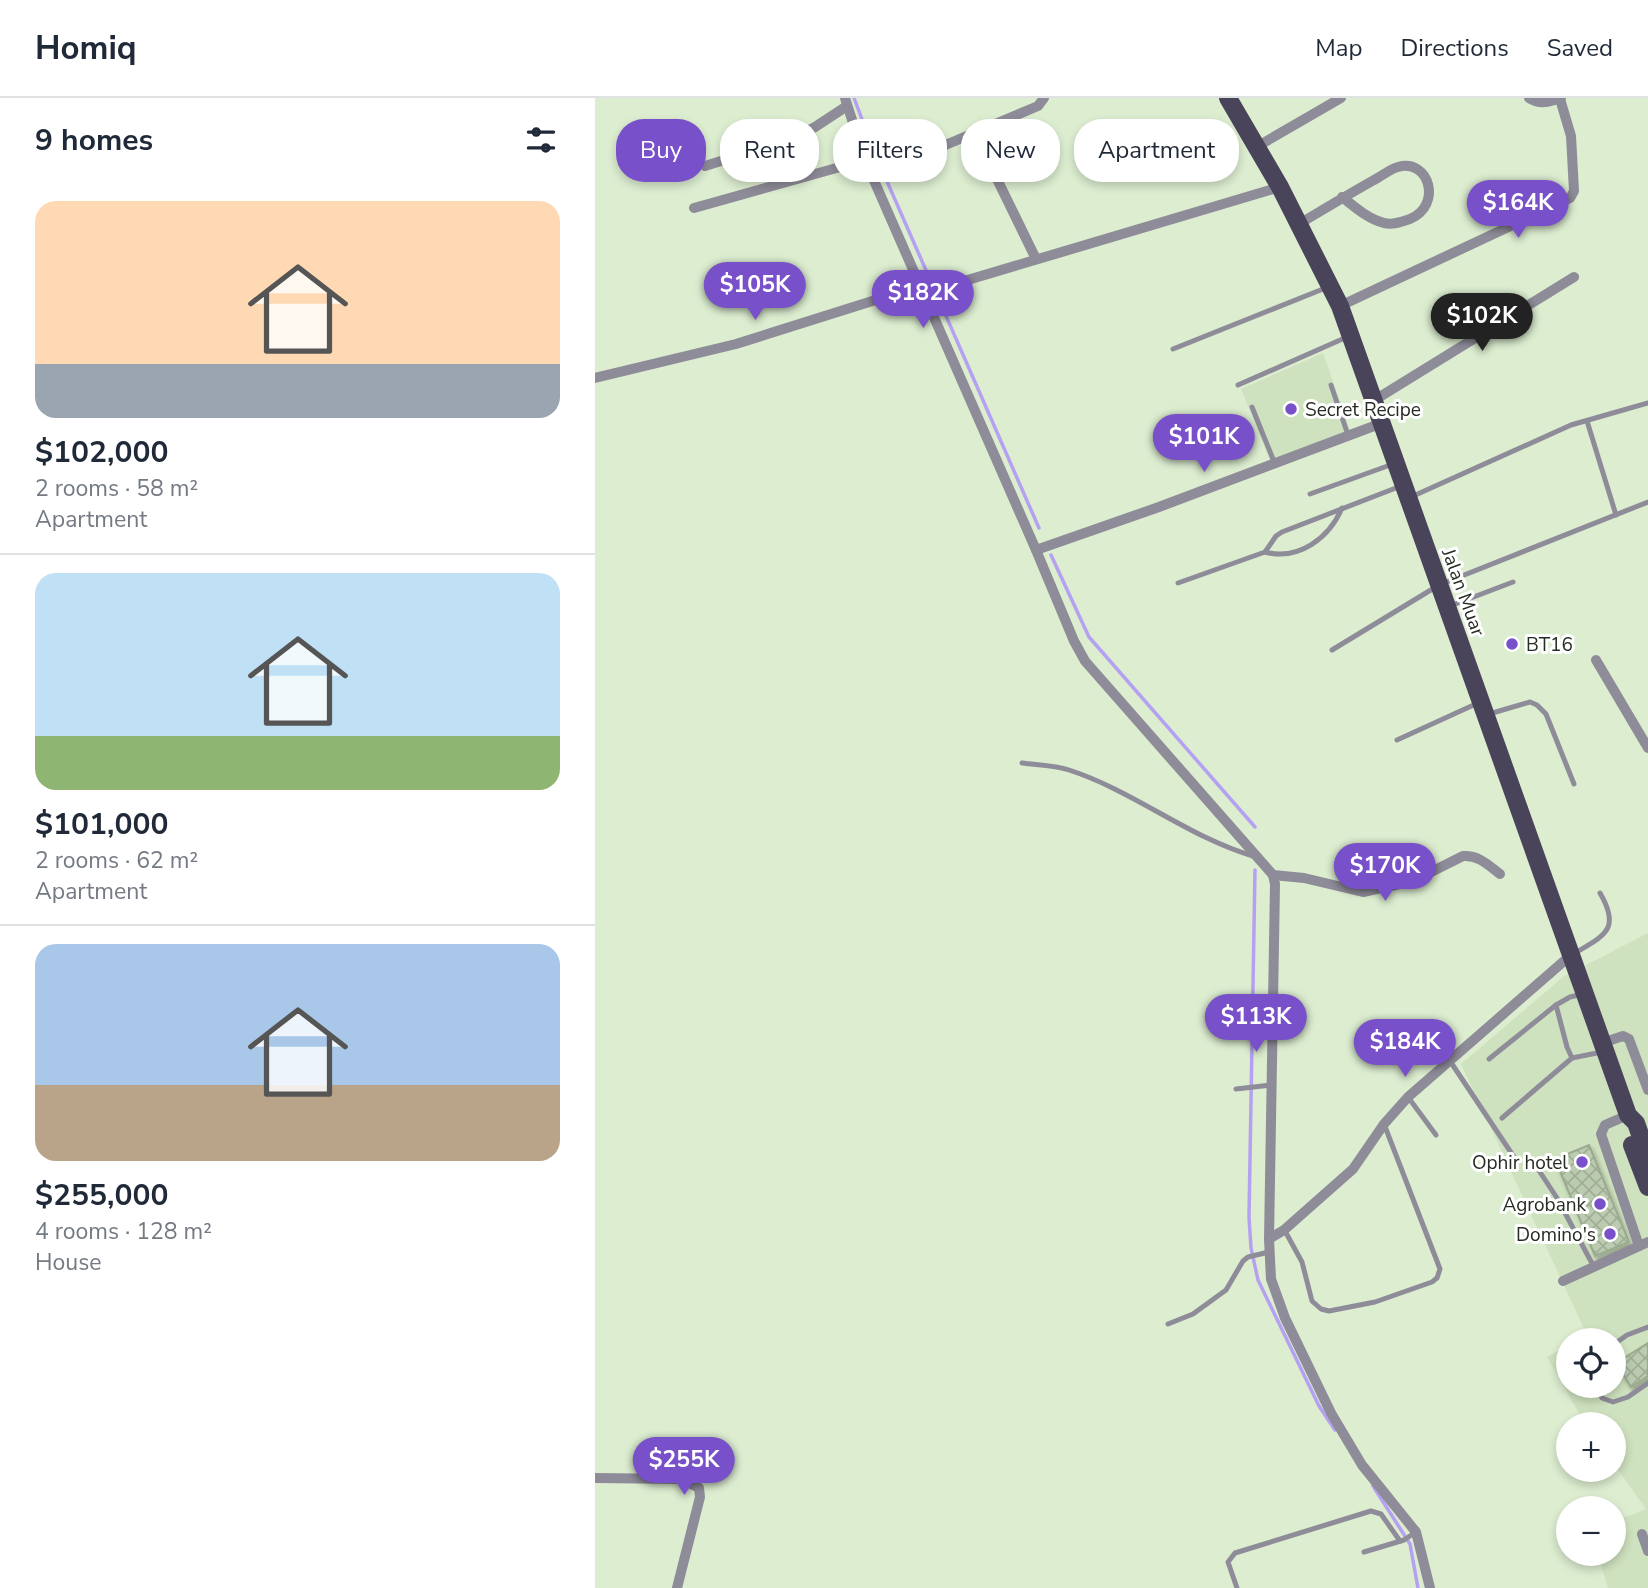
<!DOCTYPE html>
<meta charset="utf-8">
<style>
:root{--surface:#fff;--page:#f6f6f7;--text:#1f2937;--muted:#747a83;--line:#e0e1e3;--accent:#7850c9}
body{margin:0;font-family:"Nunito Sans",sans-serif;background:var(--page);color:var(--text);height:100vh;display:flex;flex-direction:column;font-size:26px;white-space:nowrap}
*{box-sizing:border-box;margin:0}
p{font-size:23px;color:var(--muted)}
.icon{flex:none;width:38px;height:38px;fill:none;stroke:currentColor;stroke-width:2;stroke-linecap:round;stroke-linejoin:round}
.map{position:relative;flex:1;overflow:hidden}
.side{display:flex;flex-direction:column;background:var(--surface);width:595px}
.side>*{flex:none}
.hud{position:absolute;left:21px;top:21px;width:665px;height:63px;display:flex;gap:14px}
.buttons{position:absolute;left:961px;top:1230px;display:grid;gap:14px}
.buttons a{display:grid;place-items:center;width:70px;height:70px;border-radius:50%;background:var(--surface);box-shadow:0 4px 10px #0003;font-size:35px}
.price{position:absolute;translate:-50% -60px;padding:0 16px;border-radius:24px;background:var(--accent);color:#fff;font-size:23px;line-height:46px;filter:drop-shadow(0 2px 4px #0008)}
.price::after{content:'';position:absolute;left:50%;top:42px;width:21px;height:16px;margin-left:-10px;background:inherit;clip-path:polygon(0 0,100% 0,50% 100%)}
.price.active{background:#222;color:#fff}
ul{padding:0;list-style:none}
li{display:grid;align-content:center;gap:14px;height:371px;padding:0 35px}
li+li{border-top:2px solid var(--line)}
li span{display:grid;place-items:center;height:217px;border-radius:21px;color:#555}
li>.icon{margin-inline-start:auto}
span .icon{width:126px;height:126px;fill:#fffc;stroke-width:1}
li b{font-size:30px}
h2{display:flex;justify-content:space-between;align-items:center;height:84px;padding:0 35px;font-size:30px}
.chip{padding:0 24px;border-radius:28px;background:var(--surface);box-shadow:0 4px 10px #0003;font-size:24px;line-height:63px}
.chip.active{background:var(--accent);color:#fff}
header{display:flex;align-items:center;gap:42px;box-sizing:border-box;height:98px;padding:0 35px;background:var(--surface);border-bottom:2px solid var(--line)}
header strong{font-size:33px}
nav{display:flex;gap:38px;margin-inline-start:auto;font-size:24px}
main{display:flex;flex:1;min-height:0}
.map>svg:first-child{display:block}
.built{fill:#cfe2bf}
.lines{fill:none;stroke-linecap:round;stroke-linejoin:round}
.stream{stroke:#b5a1f2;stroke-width:3.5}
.building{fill:url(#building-cross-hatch);stroke:#9aaa8f;stroke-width:2;filter:url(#shadow)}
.service{stroke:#8f8c99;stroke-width:5}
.minor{stroke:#8f8c99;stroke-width:10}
.primary{stroke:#49445a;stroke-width:18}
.poi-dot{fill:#7850c9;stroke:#fff;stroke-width:2.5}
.labels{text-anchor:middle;stroke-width:6;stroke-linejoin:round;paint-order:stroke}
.poi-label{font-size:19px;fill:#262c22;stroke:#fff;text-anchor:end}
.street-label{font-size:19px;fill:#262c22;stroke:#fff}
</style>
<header>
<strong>Homiq</strong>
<nav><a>Map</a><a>Directions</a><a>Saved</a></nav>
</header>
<main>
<section class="side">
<h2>9 homes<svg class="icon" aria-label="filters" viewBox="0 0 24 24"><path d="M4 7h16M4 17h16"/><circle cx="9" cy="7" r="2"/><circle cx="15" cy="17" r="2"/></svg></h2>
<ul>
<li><span style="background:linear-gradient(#ffd9b3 75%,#9aa5b1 0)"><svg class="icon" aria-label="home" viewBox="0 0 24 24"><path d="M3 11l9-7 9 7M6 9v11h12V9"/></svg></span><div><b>$102,000</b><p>2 rooms · 58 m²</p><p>Apartment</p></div></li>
<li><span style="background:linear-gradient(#bfe0f5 75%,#8fb573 0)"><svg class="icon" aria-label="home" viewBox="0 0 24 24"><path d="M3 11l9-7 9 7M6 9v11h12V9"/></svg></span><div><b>$101,000</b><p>2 rooms · 62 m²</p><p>Apartment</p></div></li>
<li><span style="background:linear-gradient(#a9c7e8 65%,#b9a48a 0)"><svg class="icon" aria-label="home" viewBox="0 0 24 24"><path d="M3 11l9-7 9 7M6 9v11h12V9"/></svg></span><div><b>$255,000</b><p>4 rooms · 128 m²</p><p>House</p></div></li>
</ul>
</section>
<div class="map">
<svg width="1053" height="1490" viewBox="0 0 1053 1490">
<defs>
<pattern id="building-cross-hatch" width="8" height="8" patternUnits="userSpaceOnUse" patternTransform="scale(1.75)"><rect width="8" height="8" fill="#bbcbaf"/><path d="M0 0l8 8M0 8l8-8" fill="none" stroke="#a1ae96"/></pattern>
<filter id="shadow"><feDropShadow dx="2.5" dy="4" stdDeviation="2" flood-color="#0004"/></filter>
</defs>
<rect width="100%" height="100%" fill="#dcedd0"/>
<g class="built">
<polygon points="728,255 755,332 675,363 646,291"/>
<polygon points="1053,835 1053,1490 1013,1490 1003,1456 1018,1456 1019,1424 1051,1411 1019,1366 1018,1326 990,1326 952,1259 973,1247 973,1288 1018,1288 1018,1242 982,1242 992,1237 866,966 968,879"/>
</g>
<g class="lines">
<g class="stream">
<polyline points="259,0 280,56 444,430"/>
<polyline points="456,457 494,539 660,729"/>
<polyline points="660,772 654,1119 656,1150 663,1182 724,1308 740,1332"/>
<polyline points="778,1388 815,1446 823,1490"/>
</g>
</g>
<g class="building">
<polygon points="994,1047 1034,1144 1000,1158 960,1061"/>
<polygon points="1053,1245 1053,1278 1036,1289 1021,1265"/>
</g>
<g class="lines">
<g class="service">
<polyline points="578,251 733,189"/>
<polyline points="643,287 752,239"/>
<polyline points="736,287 753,337"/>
<polyline points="657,309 680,366"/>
<polyline points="992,323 1021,417"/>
<polyline points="715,396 798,366"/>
<polyline points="816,399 976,327 1053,305"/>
<path d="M670 454C704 463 734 440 747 410"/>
<polyline points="583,485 670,454 681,438 687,434 806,388"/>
<polyline points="855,508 918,484"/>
<polyline points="737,552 844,487 1053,404"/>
<polyline points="894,616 935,604 942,607 951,616 979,686"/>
<polyline points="802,642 883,605"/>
<path d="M427 665C442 667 459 667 474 672 539 693 593 739 658 758"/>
<path d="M980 855C1010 837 1026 831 1005 795"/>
<polyline points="988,896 975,899 961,907 972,949 977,960 1007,954"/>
<polyline points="894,961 961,907"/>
<polyline points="855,963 919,1059"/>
<polyline points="641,991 676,987"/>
<polyline points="813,999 841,1037"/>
<polyline points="907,1020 977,960"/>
<polyline points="939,1065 962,1100 999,1169"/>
<polyline points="690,1133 707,1164 717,1203 726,1211 734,1213 780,1204 837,1184 842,1180 845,1171 789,1026"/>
<polyline points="573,1226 598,1216 631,1192 648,1163 653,1159 674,1154"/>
<polyline points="1018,1247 1032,1237 1053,1229"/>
<polyline points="1002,1288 1007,1300 1018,1304 1033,1299 1053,1285"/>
<polyline points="769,1454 809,1442 821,1434"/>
<polyline points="642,1490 633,1464 640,1455 776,1413 786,1416 805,1443"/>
</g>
<g class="minor">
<polyline points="250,0 270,62 441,452 479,543 490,563 678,777 680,786 674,1141 676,1181 690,1220 736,1315 767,1367 821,1434 835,1490"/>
<path d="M934 0C945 7 954 4 966 0"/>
<polyline points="380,36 441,161"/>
<polyline points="663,48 746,0"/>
<polyline points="110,68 199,40 220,29 252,8"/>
<polyline points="277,78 443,8 449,0"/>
<polyline points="99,110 270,62"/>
<path d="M704 126C729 111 754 96 779 82 787 78 795 71 803 69 834 60 848 107 815 121 806 124 798 127 789 125 773 121 760 109 747 99"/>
<polyline points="329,195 685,89"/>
<polyline points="745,208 975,100 979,93 976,38 965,1"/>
<polyline points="0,280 141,246 325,188"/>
<polyline points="778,303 979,179"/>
<polyline points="441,452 564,409 787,325"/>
<polyline points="1001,562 1053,650"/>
<path d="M678 777 709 780 768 794 818 783 868 758C884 757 893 767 905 776"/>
<polyline points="1007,945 1028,938 1034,941 1053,992"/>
<polyline points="1033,1017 1010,1027 1006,1036 1044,1148"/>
<polyline points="674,1141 689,1132 758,1071 789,1026 813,999 976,857"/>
<polyline points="968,1183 1053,1144"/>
<polyline points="0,1380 87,1381 104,1390 105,1399 82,1490"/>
<polyline points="1047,1436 1053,1453"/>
</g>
<g class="primary">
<polyline points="633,0 685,89 745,208 1033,1017 1041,1025 1053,1059"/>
<polyline points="1037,1047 1053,1089"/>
</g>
</g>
<g class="poi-dot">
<circle cx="696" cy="311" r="7"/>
<circle cx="917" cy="546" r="7"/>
<circle cx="987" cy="1064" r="7"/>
<circle cx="1005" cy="1106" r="7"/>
<circle cx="1015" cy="1136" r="7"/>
</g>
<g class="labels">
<g class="poi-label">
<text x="710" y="318" text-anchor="start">Secret Recipe</text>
<text x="931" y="553" text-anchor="start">BT16</text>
<text x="973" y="1071">Ophir hotel</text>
<text x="991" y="1113">Agrobank</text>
<text x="1001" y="1143">Domino's</text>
</g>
<g class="street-label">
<text transform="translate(869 494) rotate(70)" y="7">Jalan Muar</text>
</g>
</g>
</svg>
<div class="buttons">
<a><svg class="icon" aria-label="locate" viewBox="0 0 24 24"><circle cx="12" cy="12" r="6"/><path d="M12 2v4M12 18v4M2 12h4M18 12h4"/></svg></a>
<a>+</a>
<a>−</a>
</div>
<b class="price" style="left:923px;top:142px">$164K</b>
<b class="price" style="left:160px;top:224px">$105K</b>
<b class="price" style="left:328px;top:232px">$182K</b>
<b class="price active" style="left:887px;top:255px">$102K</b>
<b class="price" style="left:609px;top:376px">$101K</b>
<b class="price" style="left:790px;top:805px">$170K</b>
<b class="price" style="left:661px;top:956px">$113K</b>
<b class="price" style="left:810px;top:981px">$184K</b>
<b class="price" style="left:89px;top:1399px">$255K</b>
<div class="hud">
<a class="chip active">Buy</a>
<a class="chip">Rent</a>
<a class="chip">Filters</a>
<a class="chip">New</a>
<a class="chip">Apartment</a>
</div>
</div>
</main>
